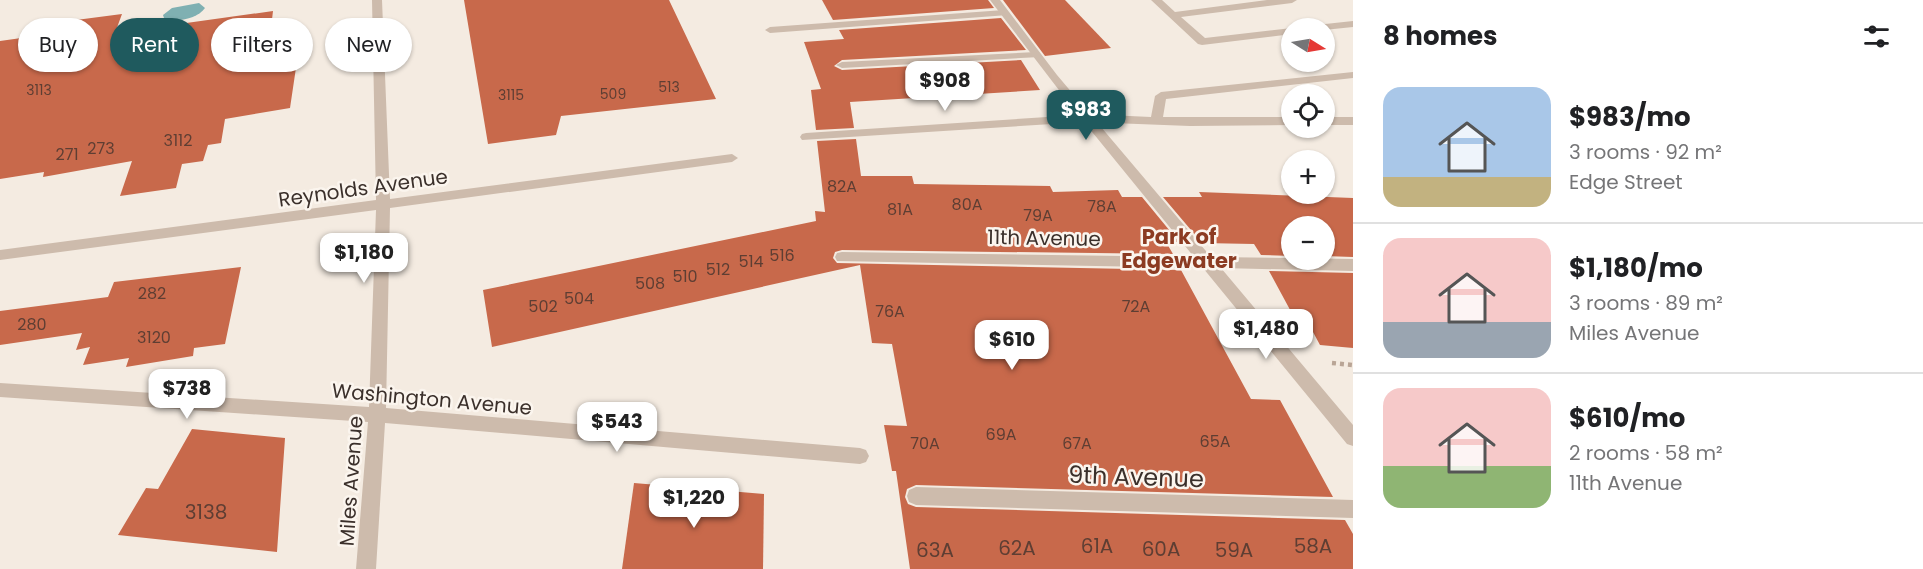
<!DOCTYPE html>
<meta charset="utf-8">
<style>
:root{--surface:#fff;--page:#f2f2f2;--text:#202124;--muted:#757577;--line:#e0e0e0;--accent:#1f5a5e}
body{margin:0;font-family:Poppins,sans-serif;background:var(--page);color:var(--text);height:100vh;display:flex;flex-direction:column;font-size:22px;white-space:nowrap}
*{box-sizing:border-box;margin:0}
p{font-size:20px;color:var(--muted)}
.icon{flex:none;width:33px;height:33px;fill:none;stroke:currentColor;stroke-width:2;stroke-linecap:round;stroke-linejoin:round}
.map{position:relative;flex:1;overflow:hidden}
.side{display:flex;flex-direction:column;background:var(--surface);width:570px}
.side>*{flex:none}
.hud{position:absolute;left:18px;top:18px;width:570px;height:54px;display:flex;gap:12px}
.needle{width:39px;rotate:101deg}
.fabs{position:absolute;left:1281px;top:18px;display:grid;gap:12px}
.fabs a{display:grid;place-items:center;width:54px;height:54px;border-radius:50%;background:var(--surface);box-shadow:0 2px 4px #0004;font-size:30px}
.price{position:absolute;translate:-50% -51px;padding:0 14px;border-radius:12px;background:#fff;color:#222;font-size:20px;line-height:39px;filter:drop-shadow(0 2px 3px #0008)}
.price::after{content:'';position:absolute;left:50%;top:36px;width:18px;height:14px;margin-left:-9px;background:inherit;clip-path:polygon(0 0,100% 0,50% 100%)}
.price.current{background:var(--accent);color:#fff}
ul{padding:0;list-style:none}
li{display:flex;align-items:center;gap:18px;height:150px;padding:0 30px}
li+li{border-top:2px solid var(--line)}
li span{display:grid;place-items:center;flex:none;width:168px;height:120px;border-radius:18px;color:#555}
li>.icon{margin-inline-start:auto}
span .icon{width:72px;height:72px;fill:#fffc;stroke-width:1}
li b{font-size:26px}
h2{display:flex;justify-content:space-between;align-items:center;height:72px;padding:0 30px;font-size:26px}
.tag{padding:0 21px;border-radius:27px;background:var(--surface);box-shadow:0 2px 4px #0004;font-size:21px;line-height:54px}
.tag.current{background:var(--accent);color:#fff}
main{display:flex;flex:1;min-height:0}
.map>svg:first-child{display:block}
.water{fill:#7fb0b2}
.building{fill:#c8694b}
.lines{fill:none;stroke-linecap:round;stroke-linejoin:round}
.path{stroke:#b9a596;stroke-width:4.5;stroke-dasharray:4 4;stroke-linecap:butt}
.lane{fill:#cdbbac;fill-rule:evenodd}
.street{fill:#cdbbac;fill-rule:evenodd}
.labels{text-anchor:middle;stroke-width:5;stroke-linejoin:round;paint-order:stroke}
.far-number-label{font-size:14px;fill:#5e3e33}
.number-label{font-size:16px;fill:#5e3e33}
.street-label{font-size:20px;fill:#3b302b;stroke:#fbf5ee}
.near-number-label{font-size:20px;fill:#5e3e33}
.neighbourhood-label{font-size:21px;font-weight:bold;fill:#8c3b22;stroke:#fbf5ee}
.near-street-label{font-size:24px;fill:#3b302b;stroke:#fbf5ee}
</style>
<main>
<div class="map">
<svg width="1353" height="569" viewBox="0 0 1353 569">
<rect width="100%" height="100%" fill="#f4ebe1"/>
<path class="water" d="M199 3 205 8C197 19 177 23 164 18L163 15 172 8Z"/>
<g class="building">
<polygon points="464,0 669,0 716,99 561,116 556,135 488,144"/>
<polygon points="822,0 988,0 994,8 833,20"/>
<polygon points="1003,0 1065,0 1111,48 1045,56"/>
<polygon points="273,11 267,62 297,61 290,108 225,119 221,143 208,145 203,161 182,164 176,188 120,196 132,161 43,177 44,172 0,179 0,41 71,31 76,20 122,14 115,33"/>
<polygon points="1001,18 1026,50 842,60 834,66 842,70 1021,60 1040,90 850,102 854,128 816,130 811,90 821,89 804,42 844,39 839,30"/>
<polygon points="856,139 861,176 912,176 914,184 1050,186 1053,192 1118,190 1122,197 1142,197 1179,242 1166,242 1173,254 842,250 835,252 833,258 837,263 1181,270 1251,399 1280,400 1333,497 916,485 907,489 905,497 908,504 916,507 1345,520 1353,534 1353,569 910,569 896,471 892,471 884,425 907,426 892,344 872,343 860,265 492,347 483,290 816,221 815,211 825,212 817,141"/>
<polygon points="1199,192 1353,198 1353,257 1324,256 1324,226 1292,226 1292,256 1261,255 1254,244 1202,243 1163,197 1202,197"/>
<polygon points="241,267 225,344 194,348 193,356 126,367 129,358 83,365 90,347 76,350 82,333 0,345 0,311 108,297 114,282"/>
<polygon points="1269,271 1353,273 1353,348 1320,345 1306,319 1295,319"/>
<polygon points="192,429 285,438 277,552 118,535 146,488 158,489"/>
<polygon points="634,483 764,494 763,569 622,569"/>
</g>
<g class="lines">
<polyline class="path" points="1332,363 1353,365"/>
<g class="lane">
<polygon points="1151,0 1162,0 1175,12 1267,0 1297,0 1292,3 1181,17 1205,38 1292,28 1295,28 1292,28 1292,34 1202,45 1198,44"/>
<polygon points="1004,10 1009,13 1008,15 770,33 765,30 770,27"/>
<polygon points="1353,21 1353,27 1324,30 1324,28 1311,28 1316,25"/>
<polygon points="1036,52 1040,53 1040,57 842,68 836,65 842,62"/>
<polygon points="1353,72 1353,78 1166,99 1163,117 1292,117 1292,125 1190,126 1086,122 1080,118 1086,114 1151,117 1155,96 1161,92"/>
<rect x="1324" y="117" width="29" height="8"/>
</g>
<g class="street">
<polygon points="372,0 382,0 390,199 732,154 738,158 732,162 390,208 386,408 860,448 866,450 869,456 866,462 860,464 385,423 376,569 356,569 368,422 0,397 0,383 369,407 376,210 0,260 0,250 376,200"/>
<polygon points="990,0 1000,0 1057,75 1211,257 1353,259 1353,271 1221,268 1353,425 1353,446 1347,444 1203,268 837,261 835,257 837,253 842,252 1194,257 1084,122 802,140 800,137 802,134 806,133 1078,115"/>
<polygon points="916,487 1353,500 1353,518 916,505 909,502 907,496 909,490"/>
</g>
</g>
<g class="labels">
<g class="far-number-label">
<text x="669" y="92">513</text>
<text x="39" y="95">3113</text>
<text x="613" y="99">509</text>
<text x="511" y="100">3115</text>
</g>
<g class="number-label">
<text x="178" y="146">3112</text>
<text x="101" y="154">273</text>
<text x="67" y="160">271</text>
<text x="842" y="192">82A</text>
<text x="967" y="210">80A</text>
<text x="1102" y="212">78A</text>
<text x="900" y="215">81A</text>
<text x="1038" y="221">79A</text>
<text x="782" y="261">516</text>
<text x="751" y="267">514</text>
<text x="718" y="275">512</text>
<text x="685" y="282">510</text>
<text x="650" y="289">508</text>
<text x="152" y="299">282</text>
<text x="579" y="304">504</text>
<text x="543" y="312">502</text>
<text x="1136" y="312">72A</text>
<text x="890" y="317">76A</text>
<text x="32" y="330">280</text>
<text x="154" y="343">3120</text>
<text x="1001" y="440">69A</text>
<text x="1215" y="447">65A</text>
<text x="925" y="449">70A</text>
<text x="1077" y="449">67A</text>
</g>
<g class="street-label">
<text transform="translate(363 188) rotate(-8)" y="7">Reynolds Avenue</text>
<text transform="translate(1044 238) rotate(1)" y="7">11th Avenue</text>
<text transform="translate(432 399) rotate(5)" y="7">Washington Avenue</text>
<text transform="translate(351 481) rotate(-86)" y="7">Miles Avenue</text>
</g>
<g class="near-number-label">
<text x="206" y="519">3138</text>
<text x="1097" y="553">61A</text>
<text x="1313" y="553">58A</text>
<text x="1017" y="555">62A</text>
<text x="1161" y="556">60A</text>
<text x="935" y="557">63A</text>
<text x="1234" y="557">59A</text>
</g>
<g class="neighbourhood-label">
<text x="1179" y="244">Park of<tspan x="1179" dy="24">Edgewater</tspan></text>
</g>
<g class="near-street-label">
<text transform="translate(1136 477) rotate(2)" y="8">9th Avenue</text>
</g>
</g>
</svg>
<div class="fabs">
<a><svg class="needle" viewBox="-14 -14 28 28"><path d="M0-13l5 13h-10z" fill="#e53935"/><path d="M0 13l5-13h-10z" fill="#757577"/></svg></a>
<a><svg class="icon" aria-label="locate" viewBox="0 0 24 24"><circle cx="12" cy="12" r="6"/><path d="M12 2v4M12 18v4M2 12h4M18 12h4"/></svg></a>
<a>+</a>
<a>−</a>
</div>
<b class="price" style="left:945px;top:112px">$908</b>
<b class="price current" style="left:1086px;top:141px">$983</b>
<b class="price" style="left:364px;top:284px">$1,180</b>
<b class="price" style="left:1266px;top:360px">$1,480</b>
<b class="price" style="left:1012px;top:371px">$610</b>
<b class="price" style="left:187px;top:420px">$738</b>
<b class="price" style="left:617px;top:453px">$543</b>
<b class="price" style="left:694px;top:529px">$1,220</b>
<div class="hud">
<a class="tag">Buy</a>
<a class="tag current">Rent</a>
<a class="tag">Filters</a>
<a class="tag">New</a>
</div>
</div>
<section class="side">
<h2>8 homes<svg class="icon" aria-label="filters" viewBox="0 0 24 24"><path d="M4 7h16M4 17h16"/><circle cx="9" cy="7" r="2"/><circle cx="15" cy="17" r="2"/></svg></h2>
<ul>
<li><span style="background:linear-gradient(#a9c7e8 75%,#c2b280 0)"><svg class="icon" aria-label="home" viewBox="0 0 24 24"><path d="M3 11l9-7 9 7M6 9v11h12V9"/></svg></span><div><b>$983/mo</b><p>3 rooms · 92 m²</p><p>Edge Street</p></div></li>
<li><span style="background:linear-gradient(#f6c9c9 70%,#9aa5b1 0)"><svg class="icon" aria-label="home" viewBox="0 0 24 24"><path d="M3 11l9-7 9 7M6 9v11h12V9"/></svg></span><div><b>$1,180/mo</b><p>3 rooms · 89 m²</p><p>Miles Avenue</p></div></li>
<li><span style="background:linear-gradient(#f6c9c9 65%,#8fb573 0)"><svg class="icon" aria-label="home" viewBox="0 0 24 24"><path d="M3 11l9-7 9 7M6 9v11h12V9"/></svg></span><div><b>$610/mo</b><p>2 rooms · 58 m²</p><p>11th Avenue</p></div></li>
</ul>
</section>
</main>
